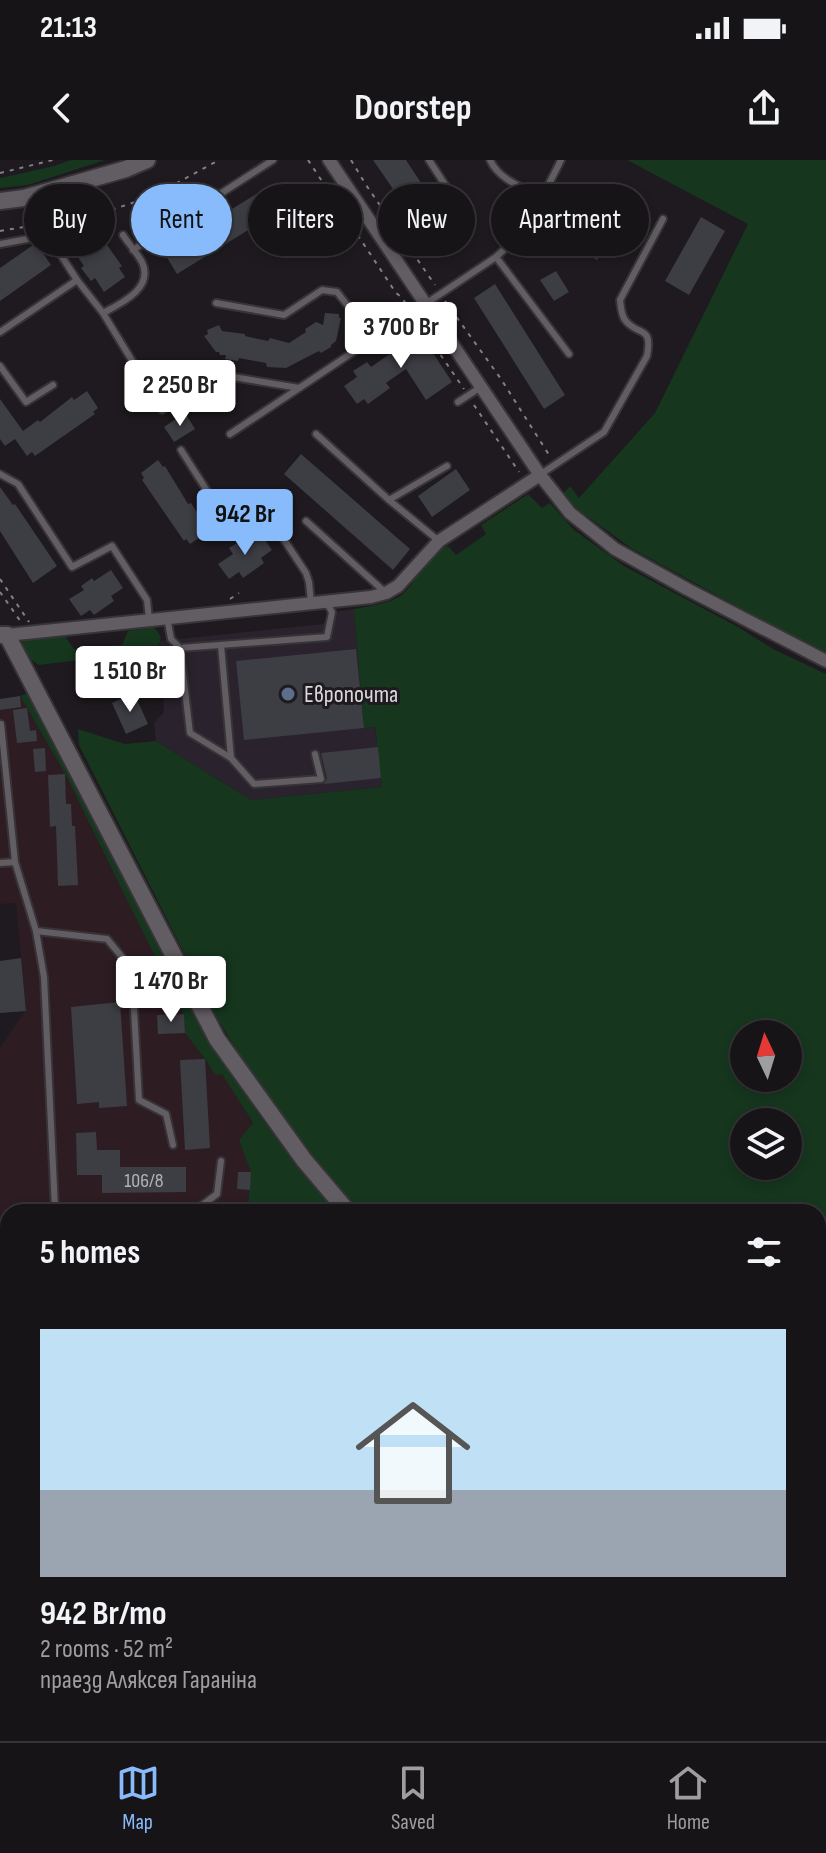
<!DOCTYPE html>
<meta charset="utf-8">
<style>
:root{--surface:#161417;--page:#232124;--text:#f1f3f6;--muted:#9e9ea1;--line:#353336;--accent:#87bbfc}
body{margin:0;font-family:"Sofia Sans Condensed",sans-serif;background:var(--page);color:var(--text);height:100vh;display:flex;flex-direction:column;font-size:30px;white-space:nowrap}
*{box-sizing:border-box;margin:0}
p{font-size:26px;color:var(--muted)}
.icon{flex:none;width:44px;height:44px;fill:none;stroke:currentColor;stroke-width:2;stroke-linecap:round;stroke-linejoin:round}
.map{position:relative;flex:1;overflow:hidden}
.panel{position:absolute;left:0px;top:1044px;width:826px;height:538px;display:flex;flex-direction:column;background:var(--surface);border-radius:24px 24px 0 0;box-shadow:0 4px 12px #0003,0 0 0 2px var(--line)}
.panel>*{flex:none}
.banner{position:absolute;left:24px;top:24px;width:778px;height:72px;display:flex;gap:16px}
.needle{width:52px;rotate:356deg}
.buttons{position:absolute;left:730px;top:860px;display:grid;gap:16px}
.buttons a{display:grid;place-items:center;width:72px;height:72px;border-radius:50%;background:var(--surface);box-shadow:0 4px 12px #0003,0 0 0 2px var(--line);font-size:40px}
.price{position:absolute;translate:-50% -68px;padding:0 18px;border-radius:8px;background:#fff;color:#222;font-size:26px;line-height:52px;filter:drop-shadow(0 2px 4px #0008)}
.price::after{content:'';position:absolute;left:50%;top:48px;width:24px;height:18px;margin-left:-12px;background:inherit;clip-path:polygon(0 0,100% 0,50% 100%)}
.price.active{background:var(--accent);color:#111}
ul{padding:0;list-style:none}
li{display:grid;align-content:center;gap:16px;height:424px;padding:0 40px}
li span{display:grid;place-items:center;height:248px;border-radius:0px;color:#555}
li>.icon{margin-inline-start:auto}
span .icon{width:144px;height:144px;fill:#fffc;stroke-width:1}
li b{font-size:34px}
h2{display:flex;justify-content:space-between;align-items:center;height:96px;padding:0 40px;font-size:34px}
.tag{padding:0 28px;border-radius:36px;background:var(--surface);box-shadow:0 4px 12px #0003,0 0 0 2px var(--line);font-size:28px;line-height:72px}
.tag.active{background:var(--accent);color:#111}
.status{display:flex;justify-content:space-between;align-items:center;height:56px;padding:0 40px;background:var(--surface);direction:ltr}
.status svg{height:22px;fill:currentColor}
header{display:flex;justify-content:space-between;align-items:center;height:104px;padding:0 40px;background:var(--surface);font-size:36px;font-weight:700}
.menu{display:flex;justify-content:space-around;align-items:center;height:112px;border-top:2px solid var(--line);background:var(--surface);font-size:22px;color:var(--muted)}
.menu a{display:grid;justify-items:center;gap:4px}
.menu .active{color:var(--accent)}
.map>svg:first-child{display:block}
.built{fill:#2a222c}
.industrial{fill:#2e1c23}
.green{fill:#16361e;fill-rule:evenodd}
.building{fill:#3d3d44}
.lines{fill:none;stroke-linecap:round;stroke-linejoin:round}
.service-casing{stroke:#373437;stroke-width:10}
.minor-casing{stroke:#373437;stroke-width:16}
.tertiary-casing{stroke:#373437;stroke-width:20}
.path{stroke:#838084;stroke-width:2;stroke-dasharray:4 6;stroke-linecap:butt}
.service{stroke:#625d63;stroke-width:6}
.minor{stroke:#625d63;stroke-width:12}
.tertiary{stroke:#625d63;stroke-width:16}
.service-dot{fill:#5c6f8a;stroke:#1e1a1f;stroke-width:3}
.labels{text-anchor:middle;stroke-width:6;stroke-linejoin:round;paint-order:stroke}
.number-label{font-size:20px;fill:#b4b2b6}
.poi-label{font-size:24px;fill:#dcd9dc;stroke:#1e1a1f;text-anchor:start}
</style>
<div class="status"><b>21:13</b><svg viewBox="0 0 49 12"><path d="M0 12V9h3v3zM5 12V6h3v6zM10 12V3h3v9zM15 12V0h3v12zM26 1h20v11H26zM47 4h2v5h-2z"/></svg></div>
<header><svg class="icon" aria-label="back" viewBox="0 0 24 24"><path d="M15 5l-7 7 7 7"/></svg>Doorstep<svg class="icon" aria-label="share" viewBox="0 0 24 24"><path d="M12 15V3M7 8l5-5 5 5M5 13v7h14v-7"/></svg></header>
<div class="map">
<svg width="826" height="1581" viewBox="0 0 826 1581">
<rect width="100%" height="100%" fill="#1e1a1f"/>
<polygon class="built" points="354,449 365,568 375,567 382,627 251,640 156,581 154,563 164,552 162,528 149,518 147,492 157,488 161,481 323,464 327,459 328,453"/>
<polygon class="industrial" points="20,536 65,614 184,854 185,873 205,899 214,914 222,913 253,964 240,980 251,1012 248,1046 221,1052 8,1052 8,1074 0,1057 0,888 26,850 16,743 0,744 0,539"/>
<g class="green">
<polygon points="71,0 105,0 28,25 0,28 0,18 54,6"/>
<polygon points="627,0 826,0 826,495 631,388 577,349 564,333 570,326 579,338 655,253 748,64"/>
<path d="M528 334 542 348 550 343 574 370 624 406 738 467 775 490 826 514V1227L818 1206V1052H356L253 917 216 856 79 585 78 569 125 584 156 581 251 640 382 627 375 567 364 568 354 449C369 446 392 444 404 433 419 418 427 393 448 386L456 395 486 374 481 365ZM744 874H788V918H744ZM744 962H788V1006H744Z"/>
<path d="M153 467C166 478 162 486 147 492L39 505 26 497 21 485 25 479 64 475 74 489 122 485 128 471Z"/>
<polygon points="28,533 218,893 262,959 335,1052 221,1052 248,1045 251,1012 239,980 253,963 222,914 215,915 205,899 185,873 183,853 65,614 20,536"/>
<polygon points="0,1057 8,1074 8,1574 758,1574 764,1581 0,1581"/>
<polygon points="826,1236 826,1398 818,1391 818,1242"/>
</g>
<g class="building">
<polygon points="373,0 406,0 452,70 431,84"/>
<polygon points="273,24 287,46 177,114 163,91"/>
<polygon points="327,42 354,81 330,97 322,85 317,88 301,60"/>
<polygon points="592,52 617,67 597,100 572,85"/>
<polygon points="701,57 725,71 689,135 665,121"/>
<polygon points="97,77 104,87 107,85 122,106 119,108 125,117 104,132 95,118 91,121 81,108 84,106 75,93"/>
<polygon points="36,83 51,105 0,141 0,108"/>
<polygon points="556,111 569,132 554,141 540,120"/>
<polygon points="495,124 565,235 544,249 474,138"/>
<polygon points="325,153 339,154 339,158 341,158 336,181 331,185 331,187 321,193 319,191 286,208 267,207 266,203 239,198 238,201 225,199 226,195 220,195 219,192 216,192 204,176 208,174 207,170 219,165 222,171 245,174 245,176 268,181 270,178 289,183 306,172 305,169 316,162 323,165"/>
<polygon points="416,167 452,222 426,240 406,209 386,223 390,228 368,244 364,239 357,244 344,226 357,217 353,211 367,202 371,207 394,191 389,184"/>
<polygon points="180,217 192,233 182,240 171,224"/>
<polygon points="87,231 98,248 93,252 95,254 35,296 32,292 27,296 15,279 5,286 0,279 0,239 23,271 38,260 40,262 72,237 74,240"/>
<polygon points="185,253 195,269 174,282 164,267"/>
<polygon points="301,294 410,389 393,410 284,314"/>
<polygon points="158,300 163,307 165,306 188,344 191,343 202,360 200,361 208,372 190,384 186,379 184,381 142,320 144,318 141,313"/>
<polygon points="456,309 470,330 432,357 418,336"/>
<polygon points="0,327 13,345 15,344 57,406 33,423 0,371"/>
<polygon points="261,374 272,390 261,398 264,403 243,418 239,412 229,419 218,404 233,394 229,388 243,379 246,384"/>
<polygon points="111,410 123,428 111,436 114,441 94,455 90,450 81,456 69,439 84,430 81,426 92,418 94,421"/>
<polygon points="356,489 364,568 244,580 236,501"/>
<polygon points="92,506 102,524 85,533 76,515"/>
<polygon points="134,533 148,564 126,574 112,543"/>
<polygon points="20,536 21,547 0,550 0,539"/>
<polygon points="27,548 30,571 36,570 37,581 17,583 13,550"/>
<polygon points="378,587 381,618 324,624 327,618 321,593"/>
<polygon points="45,588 46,611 35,612 33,589"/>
<polygon points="65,614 66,644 71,644 72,666 75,666 78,725 58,726 56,666 50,667 48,615"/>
<polygon points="21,798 26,851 0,853 0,801"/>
<polygon points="120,842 127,946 99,948 99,942 77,944 71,847"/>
<polygon points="184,854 185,873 158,874 157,855"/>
<polygon points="205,899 210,988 185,990 180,900"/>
<polygon points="96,972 97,990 120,990 120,1007 186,1007 186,1032 102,1033 102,1015 77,1015 76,973"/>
<polygon points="238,1012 251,1012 250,1030 237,1029"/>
</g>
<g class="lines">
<defs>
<g id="service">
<polyline points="429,0 462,51"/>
<path d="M490 0C499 20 524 28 543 38"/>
<path d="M26 41 77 120 103 153C122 143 154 128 142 102 137 93 129 84 123 75"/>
<polyline points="0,84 49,75"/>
<polyline points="133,90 273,0"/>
<polyline points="496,97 569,194"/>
<polyline points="216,143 284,155 322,130 337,132 373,178"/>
<polyline points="103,153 162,250"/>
<polyline points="0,172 77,120"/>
<polyline points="0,206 26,242 53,225"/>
<polyline points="215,214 299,228"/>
<polyline points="458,242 481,227"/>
<path d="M230 274 496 97C527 70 543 36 561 0"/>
<polyline points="316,274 389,340 439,381"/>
<polyline points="181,290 232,370 265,351 306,413 309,422 311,443"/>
<polyline points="0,314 18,324 72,407 112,386 147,440 149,459"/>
<path d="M541 314 604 272 647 196C653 164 638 177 625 160 621 154 621 147 620 140L663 59"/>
<polyline points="389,340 447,306"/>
<polyline points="306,361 386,433"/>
<polyline points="167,457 171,479 180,488 190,573 231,598 254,624 321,619 315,594"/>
<polyline points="221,485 231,598"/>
<polyline points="180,488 327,477 332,452 326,442"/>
<polyline points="1,564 15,702"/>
<polyline points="0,703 15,702 36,771 44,817 55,1049 57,1052"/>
<polyline points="36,771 107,779 122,797 133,831 139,940 166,954 173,985"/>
<polyline points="193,1052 217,1034 221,1001"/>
</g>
<g id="minor">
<polyline points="329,0 540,315 570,353 615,389 687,429 826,501"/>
<polyline points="7,475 371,437 386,433 398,426 439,381 540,315"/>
</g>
<g id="tertiary">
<polyline points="0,41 24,38 126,9 147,0"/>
<polyline points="0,475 7,475 217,879 304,1000 348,1052"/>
<polyline points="768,1574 776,1581"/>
</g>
</defs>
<use href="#service" class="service-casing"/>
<use href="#minor" class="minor-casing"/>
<use href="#tertiary" class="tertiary-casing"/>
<g class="path">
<polyline points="308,0 396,133 400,136 408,146"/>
<polyline points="351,0 366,25 435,125"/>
<polyline points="0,13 53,0"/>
<polyline points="53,62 105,52 153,36 219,0"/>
<polyline points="0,71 30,66"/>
<polyline points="445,141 501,219 551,298"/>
<polyline points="418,162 464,229"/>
<polyline points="474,245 519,312"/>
<polyline points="0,419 29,462"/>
<polyline points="0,432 21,462"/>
<polyline points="230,439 239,433"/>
</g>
<use href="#service" class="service"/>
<use href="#minor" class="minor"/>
<use href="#tertiary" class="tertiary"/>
</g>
<circle class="service-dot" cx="288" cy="534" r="8"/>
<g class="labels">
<g class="number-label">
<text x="144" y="1027">106/8</text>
</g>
<g class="poi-label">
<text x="304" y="542">Европочта</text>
</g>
</g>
</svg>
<div class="buttons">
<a><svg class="needle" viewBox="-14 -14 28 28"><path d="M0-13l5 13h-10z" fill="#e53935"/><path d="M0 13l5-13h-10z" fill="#9e9ea1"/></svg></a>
<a><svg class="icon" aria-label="layers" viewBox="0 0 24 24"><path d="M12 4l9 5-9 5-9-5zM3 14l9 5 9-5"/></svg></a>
</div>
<b class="price" style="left:401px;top:210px">3 700 Br</b>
<b class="price" style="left:180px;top:268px">2 250 Br</b>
<b class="price active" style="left:245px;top:397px">942 Br</b>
<b class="price" style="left:130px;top:554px">1 510 Br</b>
<b class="price" style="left:171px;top:864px">1 470 Br</b>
<div class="banner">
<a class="tag">Buy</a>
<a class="tag active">Rent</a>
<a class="tag">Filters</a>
<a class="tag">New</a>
<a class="tag">Apartment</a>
</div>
<section class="panel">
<h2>5 homes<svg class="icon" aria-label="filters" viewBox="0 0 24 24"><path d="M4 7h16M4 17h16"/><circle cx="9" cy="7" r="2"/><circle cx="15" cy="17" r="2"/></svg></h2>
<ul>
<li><span style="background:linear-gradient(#bfe0f5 65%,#9aa5b1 0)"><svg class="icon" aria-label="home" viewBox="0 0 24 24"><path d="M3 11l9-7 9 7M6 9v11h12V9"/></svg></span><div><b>942 Br/mo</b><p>2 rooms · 52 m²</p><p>праезд Аляксея Гараніна</p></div></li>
</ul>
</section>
</div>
<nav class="menu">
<a class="active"><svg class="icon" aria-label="map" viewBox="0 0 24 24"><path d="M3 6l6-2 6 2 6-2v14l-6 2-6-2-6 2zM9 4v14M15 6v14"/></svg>Map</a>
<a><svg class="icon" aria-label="saved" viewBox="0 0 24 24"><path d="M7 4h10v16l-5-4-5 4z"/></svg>Saved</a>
<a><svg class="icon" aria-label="home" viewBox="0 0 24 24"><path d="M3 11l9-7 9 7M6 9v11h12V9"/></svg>Home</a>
</nav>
